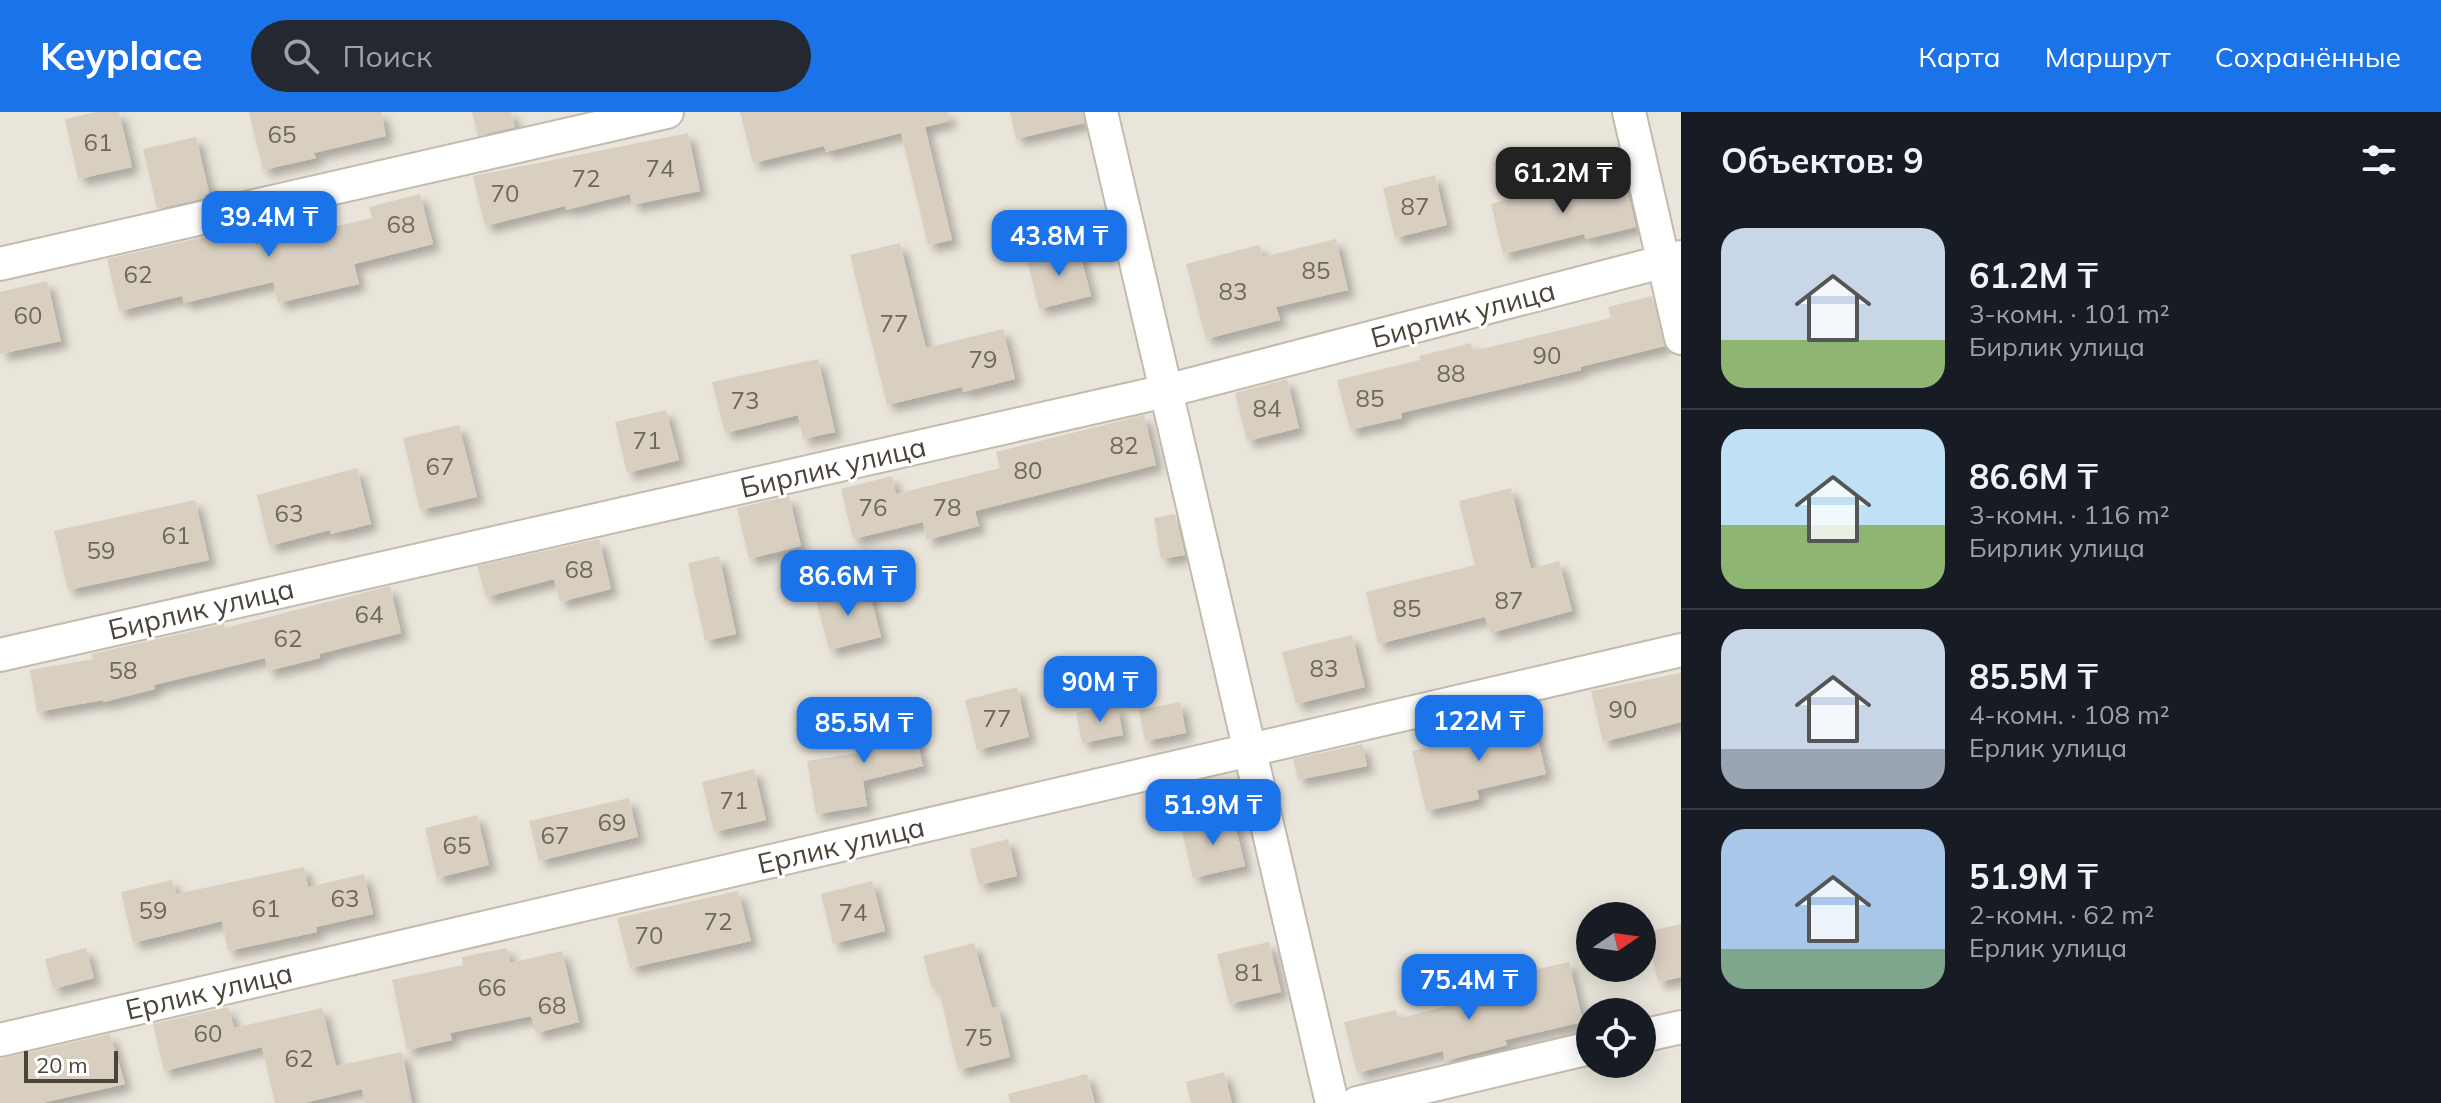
<!DOCTYPE html>
<html lang="ru">
<meta charset="utf-8">
<style>
:root{--surface:#171b24;--page:#242831;--text:#f1f3f6;--muted:#9ea1a6;--line:#363941;--accent:#1a73e8}
body{margin:0;font-family:Mulish,sans-serif;background:var(--page);color:var(--text);height:100vh;display:flex;flex-direction:column;font-size:30px;white-space:nowrap}
*{box-sizing:border-box;margin:0}
p{font-size:26px;color:var(--muted)}
.icon{flex:none;width:44px;height:44px;fill:none;stroke:currentColor;stroke-width:2;stroke-linecap:round;stroke-linejoin:round}
.map{position:relative;flex:1;overflow:hidden}
.sheet{display:flex;flex-direction:column;background:var(--surface);width:760px}
.sheet>*{flex:none}
.needle{width:52px;rotate:77deg}
.controls{position:absolute;left:1576px;top:790px;display:grid;gap:16px}
.controls a{display:grid;place-items:center;width:80px;height:80px;border-radius:50%;background:var(--surface);box-shadow:0 4px 20px #0003;font-size:40px}
.scale{position:absolute;left:24px;bottom:20px;width:94px;box-sizing:border-box;padding-left:8px;border:4px solid #4b4439;border-top:0;font-size:22px;line-height:28px;white-space:nowrap;color:#4b4439;-webkit-text-stroke:6px #fff;paint-order:stroke}
.price{position:absolute;translate:-50% -68px;padding:0 18px;border-radius:16px;background:var(--accent);color:#fff;font-size:26px;line-height:52px;filter:drop-shadow(0 2px 4px #0008)}
.price::after{content:'';position:absolute;left:50%;top:48px;width:24px;height:18px;margin-left:-12px;background:inherit;clip-path:polygon(0 0,100% 0,50% 100%)}
.price.current{background:#222;color:#fff}
ul{padding:0;list-style:none}
li{display:flex;align-items:center;gap:24px;height:200px;padding:0 40px}
li+li{border-top:2px solid var(--line)}
li span{display:grid;place-items:center;flex:none;width:224px;height:160px;border-radius:24px;color:#555}
li>.icon{margin-inline-start:auto}
span .icon{width:96px;height:96px;fill:#fffc;stroke-width:1}
li b{font-size:34px}
h2{display:flex;justify-content:space-between;align-items:center;height:96px;padding:0 40px;font-size:34px}
header{display:flex;align-items:center;gap:48px;box-sizing:border-box;height:112px;padding:0 40px;background:var(--accent);color:#fff}
header strong{font-size:38px}
nav{display:flex;gap:44px;margin-inline-start:auto;font-size:28px}
.search{width:560px;height:72px;background:var(--page);display:flex;align-items:center;gap:20px;box-sizing:border-box;padding:0 28px;border-radius:44px;color:var(--muted);font-size:30px}
main{display:flex;flex:1;min-height:0}
.map>svg:first-child{display:block}
.residential{fill:#eae5da;fill-rule:evenodd}
.building{fill:#d8cfc1;filter:url(#shadow)}
.lines{fill:none;stroke-linecap:round;stroke-linejoin:round}
.street-casing{stroke:#c2bbae;stroke-width:36}
.street{stroke:#fff;stroke-width:32}
.labels{text-anchor:middle;stroke-width:6;stroke-linejoin:round;paint-order:stroke}
.number-label{font-size:24px;fill:#6e675b}
.street-label{font-size:28px;fill:#4b4439;stroke:#fff}
</style>
<header>
<strong>Keyplace</strong>
<div class="search"><svg class="icon" aria-label="search" viewBox="0 0 24 24"><circle cx="10" cy="10" r="6"/><path d="M15 15l6 6"/></svg>Поиск</div>
<nav><a>Карта</a><a>Маршрут</a><a>Сохранённые</a></nav>
</header>
<main>
<div class="map">
<svg width="1681" height="991" viewBox="0 0 1681 991">
<defs>
<filter id="shadow"><feDropShadow dx="7" dy="7" stdDeviation="4" flood-color="#0004"/></filter>
</defs>
<rect width="100%" height="100%" fill="#f6f3ec"/>
<path class="residential" d="M0 0H1681V991H0ZM1590 804H1642V856H1590ZM1590 900H1642V952H1590Z"/>
<g class="building">
<polygon points="96,0 119,0 132,55 78,67 65,7"/>
<polygon points="249,0 381,0 386,24 314,41 316,46 263,58"/>
<polygon points="472,0 511,0 515,15 478,24"/>
<polygon points="740,0 948,0 949,9 925,15 952,128 928,133 901,21 826,40 824,34 753,51"/>
<polygon points="1010,0 1083,0 1084,11 1016,27"/>
<polygon points="688,21 700,79 632,93 630,82 566,98 565,94 485,114 473,64"/>
<polygon points="196,25 210,85 157,97 143,37"/>
<polygon points="1435,63 1447,113 1395,126 1383,76"/>
<polygon points="1624,65 1636,115 1586,127 1584,122 1503,142 1491,92 1543,79 1544,84"/>
<polygon points="420,82 433,132 354,152 359,172 278,191 273,170 184,191 182,184 119,199 107,147 252,114 256,133 372,106 369,95"/>
<polygon points="1336,127 1348,178 1276,195 1280,208 1206,227 1186,152 1259,133 1263,145"/>
<polygon points="900,131 926,236 1003,217 1015,267 963,280 962,275 887,293 850,143"/>
<polygon points="1078,134 1091,184 1039,197 1027,147"/>
<polygon points="47,169 61,229 0,242 0,180"/>
<polygon points="1652,184 1665,234 1580,255 1581,258 1401,301 1402,306 1350,318 1337,268 1420,248 1419,244 1471,231 1473,239 1611,206 1608,195"/>
<polygon points="818,247 835,320 803,327 798,303 725,321 712,270"/>
<polygon points="1287,267 1299,316 1247,329 1235,281"/>
<polygon points="666,298 679,348 627,361 615,310"/>
<polygon points="1144,303 1156,353 975,399 979,414 927,428 923,410 853,427 841,377 892,364 896,382 1000,356 996,340"/>
<polygon points="459,313 477,385 420,398 403,326"/>
<polygon points="357,356 371,412 331,422 330,418 269,434 257,383"/>
<polygon points="1511,376 1531,457 1559,449 1572,499 1490,521 1485,505 1378,532 1366,480 1475,453 1459,389"/>
<polygon points="789,384 801,434 749,447 737,396"/>
<polygon points="195,388 209,448 68,478 54,419"/>
<polygon points="1175,402 1185,443 1161,447 1154,406"/>
<polygon points="599,427 611,477 560,490 554,467 486,485 477,454"/>
<polygon points="719,444 736,522 705,529 688,451"/>
<polygon points="390,474 401,521 319,542 320,546 268,559 265,546 154,573 155,577 104,590 103,588 37,600 30,558 93,547 91,542 224,512 225,516"/>
<polygon points="868,475 881,525 829,538 816,488"/>
<polygon points="1352,523 1365,575 1296,592 1282,540"/>
<polygon points="1681,561 1681,610 1603,630 1591,579"/>
<polygon points="1017,575 1029,625 977,638 965,588"/>
<polygon points="1180,590 1186,621 1145,629 1139,598"/>
<polygon points="1117,593 1123,623 1082,631 1076,601"/>
<polygon points="1532,603 1546,662 1477,678 1479,687 1426,699 1412,639 1482,623 1480,615"/>
<polygon points="911,604 923,654 863,669 867,694 816,702 807,649 864,640 858,617"/>
<polygon points="1362,632 1367,654 1298,668 1293,647"/>
<polygon points="754,657 766,708 714,720 702,670"/>
<polygon points="629,686 638,725 539,749 529,709"/>
<polygon points="477,703 489,753 437,766 425,716"/>
<polygon points="1233,704 1245,754 1193,766 1181,716"/>
<polygon points="1008,727 1017,764 979,773 970,737"/>
<polygon points="304,755 308,775 364,762 373,802 316,815 317,820 228,839 222,809 133,831 121,780 172,768 176,782"/>
<polygon points="872,769 885,819 833,832 821,782"/>
<polygon points="738,779 751,829 630,856 617,806"/>
<polygon points="1681,812 1681,865 1658,870 1646,820"/>
<polygon points="1269,830 1281,880 1229,892 1217,842"/>
<polygon points="974,831 992,896 998,895 1010,945 958,958 938,875 932,876 923,844"/>
<polygon points="86,836 94,866 53,877 45,847"/>
<polygon points="507,836 510,851 562,839 579,910 536,921 531,904 450,921 452,928 407,938 392,868 463,853 462,845"/>
<polygon points="1569,850 1583,910 1505,928 1507,933 1445,949 1443,939 1357,961 1344,910 1396,898 1398,907 1519,875 1516,862"/>
<polygon points="228,895 234,916 322,896 336,954 402,940 412,991 365,991 362,977 304,991 275,991 262,935 164,959 153,912"/>
<polygon points="110,922 125,972 42,991 0,991 0,947"/>
<polygon points="1224,960 1232,991 1191,991 1186,970"/>
<polygon points="1087,962 1095,991 1010,991 1008,982"/>
</g>
<g class="lines">
<defs>
<g id="street">
<polyline points="1101,0 1332,991"/>
<polyline points="1629,0 1681,226"/>
<polyline points="0,152 667,0"/>
<polyline points="0,543 1166,279 1681,145"/>
<polyline points="1642,924 1681,915"/>
<polyline points="0,928 1681,538"/>
<polyline points="1357,991 1590,936"/>
</g>
</defs>
<use href="#street" class="street-casing"/>
<use href="#street" class="street"/>
</g>
<g class="labels">
<g class="number-label">
<text x="282" y="31">65</text>
<text x="98" y="39">61</text>
<text x="660" y="65">74</text>
<text x="586" y="75">72</text>
<text x="505" y="90">70</text>
<text x="1415" y="103">87</text>
<text x="401" y="121">68</text>
<text x="1316" y="167">85</text>
<text x="138" y="171">62</text>
<text x="1233" y="188">83</text>
<text x="28" y="212">60</text>
<text x="894" y="220">77</text>
<text x="1547" y="252">90</text>
<text x="983" y="256">79</text>
<text x="1451" y="270">88</text>
<text x="1370" y="295">85</text>
<text x="745" y="297">73</text>
<text x="1267" y="305">84</text>
<text x="647" y="337">71</text>
<text x="1124" y="342">82</text>
<text x="440" y="363">67</text>
<text x="1028" y="367">80</text>
<text x="873" y="404">76</text>
<text x="947" y="404">78</text>
<text x="289" y="410">63</text>
<text x="176" y="432">61</text>
<text x="101" y="447">59</text>
<text x="579" y="466">68</text>
<text x="1509" y="497">87</text>
<text x="1407" y="505">85</text>
<text x="369" y="511">64</text>
<text x="288" y="535">62</text>
<text x="1324" y="565">83</text>
<text x="123" y="567">58</text>
<text x="1623" y="606">90</text>
<text x="997" y="615">77</text>
<text x="734" y="697">71</text>
<text x="612" y="719">69</text>
<text x="555" y="732">67</text>
<text x="457" y="742">65</text>
<text x="345" y="795">63</text>
<text x="266" y="805">61</text>
<text x="153" y="807">59</text>
<text x="853" y="809">74</text>
<text x="718" y="818">72</text>
<text x="649" y="832">70</text>
<text x="1249" y="869">81</text>
<text x="492" y="884">66</text>
<text x="552" y="902">68</text>
<text x="208" y="930">60</text>
<text x="978" y="934">75</text>
<text x="299" y="955">62</text>
</g>
<g class="street-label">
<text transform="translate(1463 202) rotate(-15)" y="10">Бирлик улица</text>
<text transform="translate(833 355) rotate(-13)" y="10">Бирлик улица</text>
<text transform="translate(201 497) rotate(-13)" y="10">Бирлик улица</text>
<text transform="translate(841 733) rotate(-13)" y="10">Ерлик улица</text>
<text transform="translate(209 879) rotate(-13)" y="10">Ерлик улица</text>
</g>
</g>
</svg>
<div class="controls">
<a><svg class="needle" viewBox="-14 -14 28 28"><path d="M0-13l5 13h-10z" fill="#e53935"/><path d="M0 13l5-13h-10z" fill="#9ea1a6"/></svg></a>
<a><svg class="icon" aria-label="locate" viewBox="0 0 24 24"><circle cx="12" cy="12" r="6"/><path d="M12 2v4M12 18v4M2 12h4M18 12h4"/></svg></a>
</div>
<div class="scale">20 m</div>
<b class="price current" style="left:1563px;top:103px">61.2M ₸</b>
<b class="price" style="left:269px;top:147px">39.4M ₸</b>
<b class="price" style="left:1059px;top:166px">43.8M ₸</b>
<b class="price" style="left:848px;top:506px">86.6M ₸</b>
<b class="price" style="left:1100px;top:612px">90M ₸</b>
<b class="price" style="left:1479px;top:651px">122M ₸</b>
<b class="price" style="left:864px;top:653px">85.5M ₸</b>
<b class="price" style="left:1213px;top:735px">51.9M ₸</b>
<b class="price" style="left:1469px;top:910px">75.4M ₸</b>
</div>
<section class="sheet">
<h2>Объектов: 9<svg class="icon" aria-label="filters" viewBox="0 0 24 24"><path d="M4 7h16M4 17h16"/><circle cx="9" cy="7" r="2"/><circle cx="15" cy="17" r="2"/></svg></h2>
<ul>
<li><span style="background:linear-gradient(#c9d6e8 70%,#8fb573 0)"><svg class="icon" aria-label="home" viewBox="0 0 24 24"><path d="M3 11l9-7 9 7M6 9v11h12V9"/></svg></span><div><b>61.2M ₸</b><p>3-комн. · 101 m²</p><p>Бирлик улица</p></div></li>
<li><span style="background:linear-gradient(#bfe0f5 60%,#8fb573 0)"><svg class="icon" aria-label="home" viewBox="0 0 24 24"><path d="M3 11l9-7 9 7M6 9v11h12V9"/></svg></span><div><b>86.6M ₸</b><p>3-комн. · 116 m²</p><p>Бирлик улица</p></div></li>
<li><span style="background:linear-gradient(#c9d6e8 75%,#9aa5b1 0)"><svg class="icon" aria-label="home" viewBox="0 0 24 24"><path d="M3 11l9-7 9 7M6 9v11h12V9"/></svg></span><div><b>85.5M ₸</b><p>4-комн. · 108 m²</p><p>Ерлик улица</p></div></li>
<li><span style="background:linear-gradient(#a9c7e8 75%,#7fa58c 0)"><svg class="icon" aria-label="home" viewBox="0 0 24 24"><path d="M3 11l9-7 9 7M6 9v11h12V9"/></svg></span><div><b>51.9M ₸</b><p>2-комн. · 62 m²</p><p>Ерлик улица</p></div></li>
</ul>
</section>
</main>
